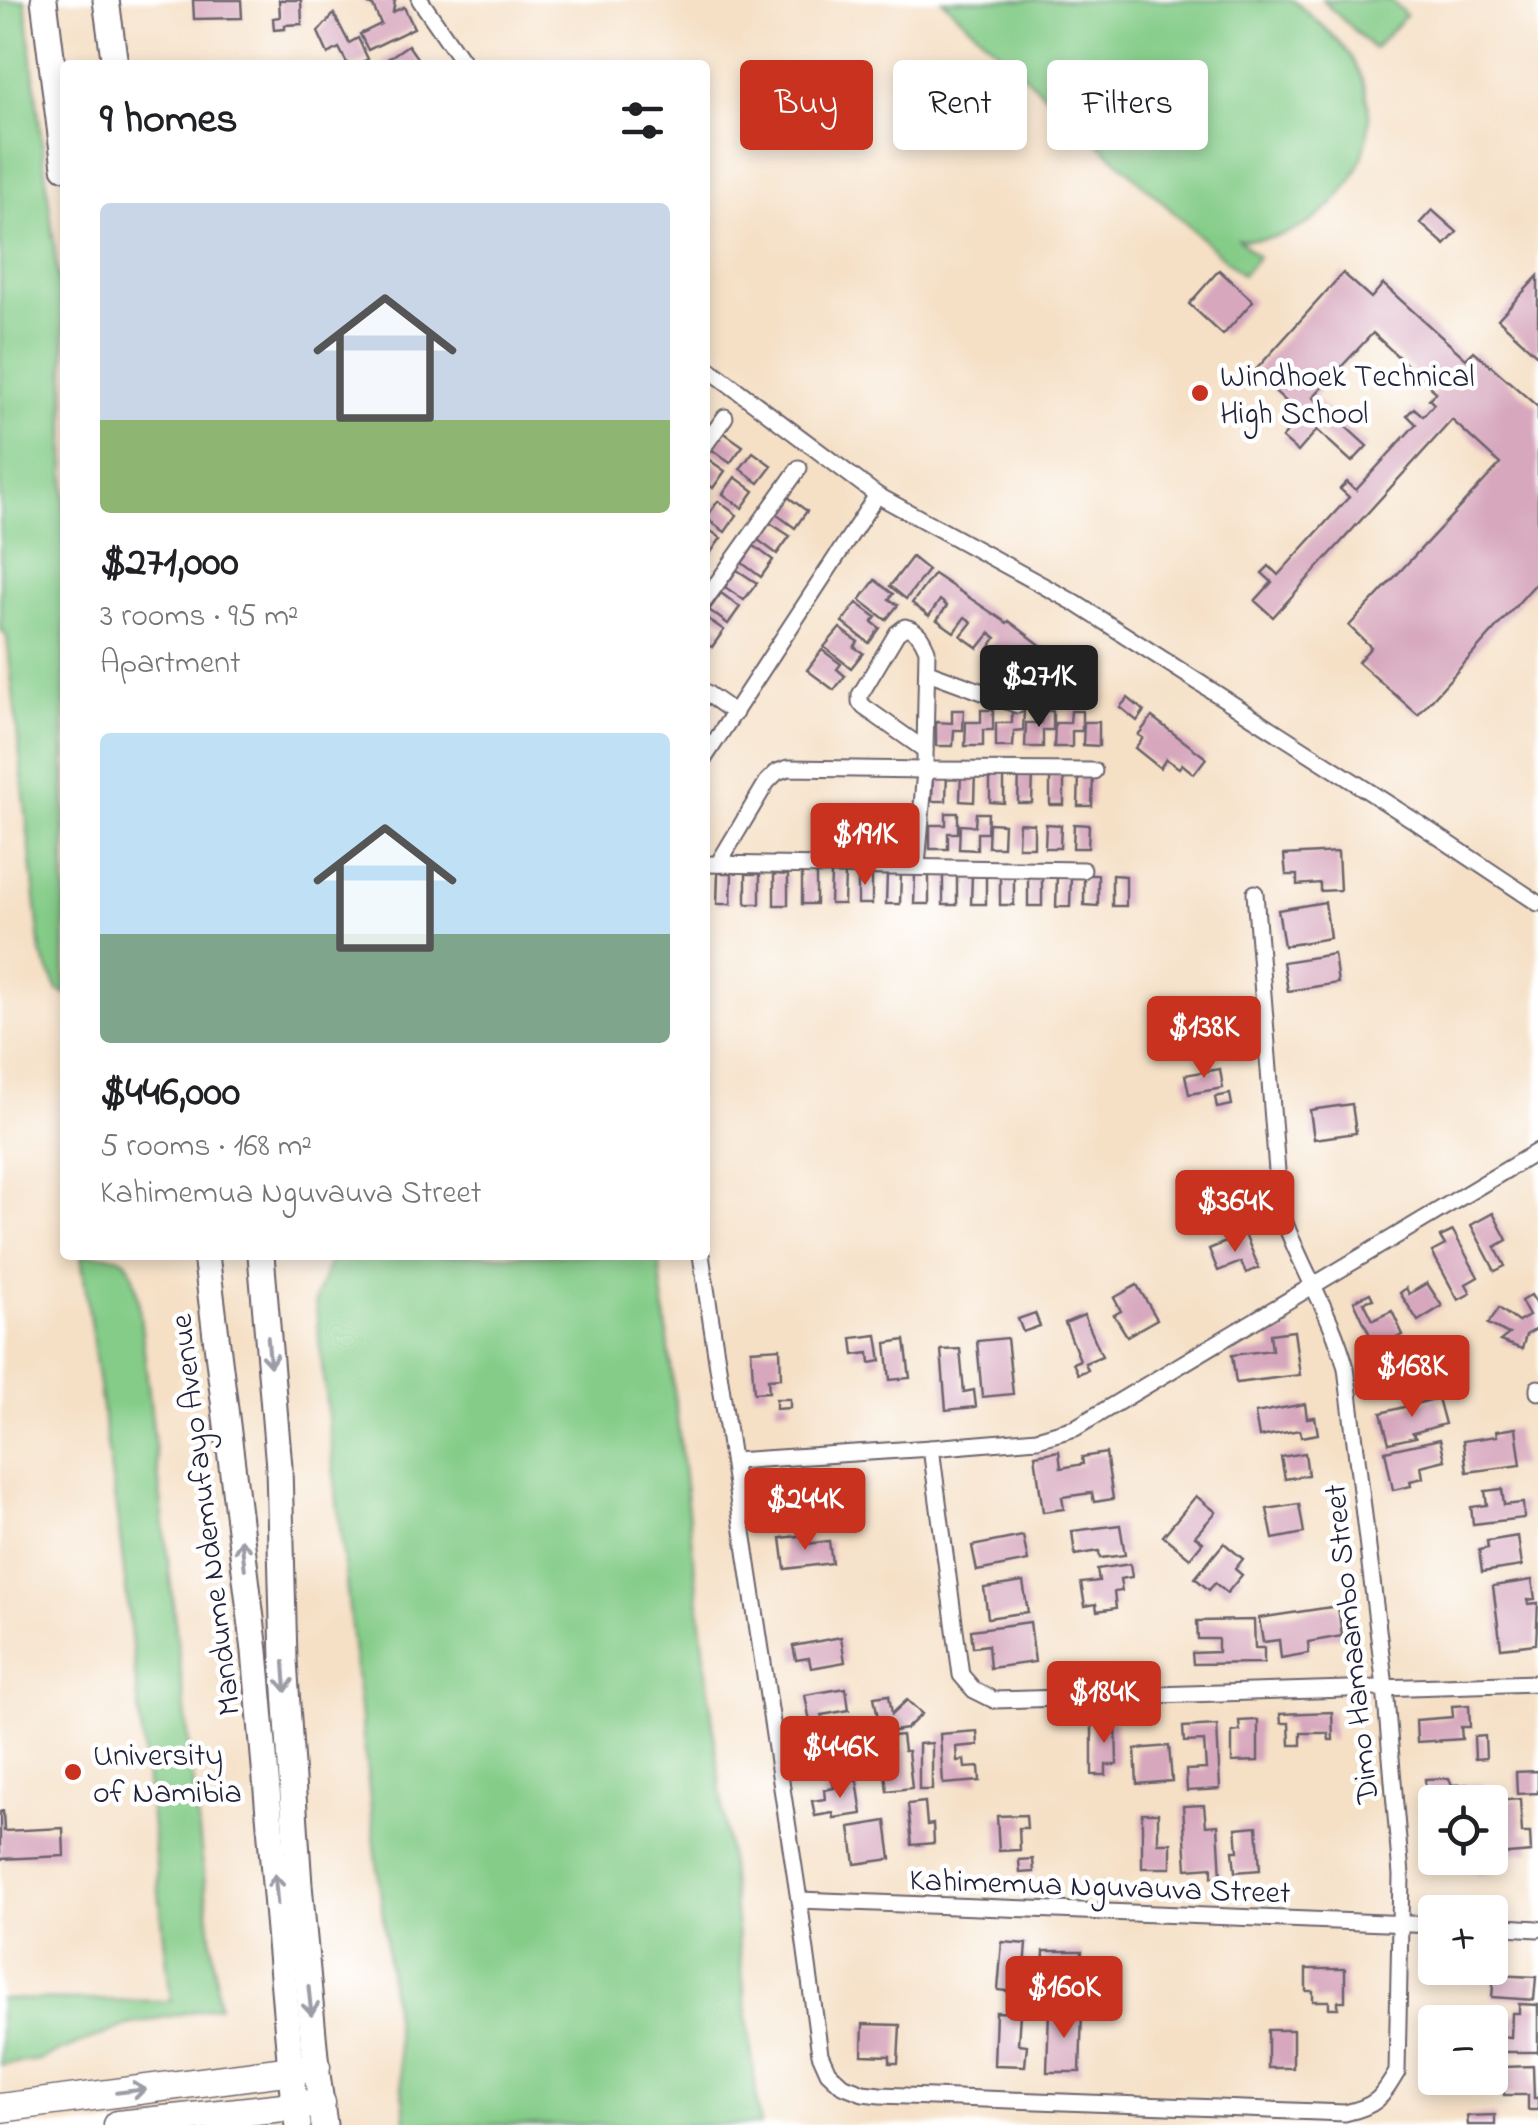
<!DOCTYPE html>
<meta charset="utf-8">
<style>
:root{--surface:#fff;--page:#f2f2f2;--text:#202124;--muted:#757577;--accent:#c8321e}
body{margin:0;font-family:"Indie Flower",sans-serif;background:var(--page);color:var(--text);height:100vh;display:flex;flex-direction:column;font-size:38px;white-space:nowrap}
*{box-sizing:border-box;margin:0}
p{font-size:32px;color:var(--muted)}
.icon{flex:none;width:55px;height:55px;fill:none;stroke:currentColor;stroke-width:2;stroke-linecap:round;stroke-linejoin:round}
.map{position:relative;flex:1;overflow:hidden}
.panel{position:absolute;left:60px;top:60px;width:650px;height:1200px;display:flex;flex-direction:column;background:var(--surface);border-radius:10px;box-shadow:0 5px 15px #0003}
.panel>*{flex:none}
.guide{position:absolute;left:740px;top:60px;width:648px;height:90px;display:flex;gap:20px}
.tools{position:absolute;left:1418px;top:1785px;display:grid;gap:20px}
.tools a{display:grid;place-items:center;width:90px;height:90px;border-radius:10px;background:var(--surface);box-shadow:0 5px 15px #0003;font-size:50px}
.price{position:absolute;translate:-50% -85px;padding:0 22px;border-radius:10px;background:var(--accent);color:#fff;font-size:32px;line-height:65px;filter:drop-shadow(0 2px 5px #0008)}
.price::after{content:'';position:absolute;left:50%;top:60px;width:30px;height:22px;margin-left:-15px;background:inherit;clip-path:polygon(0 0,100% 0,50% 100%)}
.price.active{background:#222;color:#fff}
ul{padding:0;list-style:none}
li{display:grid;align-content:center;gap:20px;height:530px;padding:0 40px}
li span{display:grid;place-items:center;height:310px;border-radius:10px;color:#555}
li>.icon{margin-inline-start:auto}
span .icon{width:180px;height:180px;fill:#fffc;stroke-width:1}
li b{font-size:42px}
h2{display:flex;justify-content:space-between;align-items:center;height:120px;padding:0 40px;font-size:42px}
.chip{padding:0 35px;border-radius:10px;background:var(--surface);box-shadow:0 5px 15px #0003;font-size:35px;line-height:90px}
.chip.active{background:var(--accent);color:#fff}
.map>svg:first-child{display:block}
.green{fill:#84cc88;stroke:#537762;stroke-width:2.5}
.building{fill:#d7a7bd}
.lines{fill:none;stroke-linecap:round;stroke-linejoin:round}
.minor-casing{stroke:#6c646c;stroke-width:19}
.primary-casing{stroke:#6c646c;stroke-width:29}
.motorway-casing{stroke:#6c646c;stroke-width:31}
.minor{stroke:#fff;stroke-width:15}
.primary{stroke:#fff;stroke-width:25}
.motorway{stroke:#fff;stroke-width:28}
.oneway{stroke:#9c9ca7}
.poi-dot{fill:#c8321e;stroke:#fff;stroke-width:4}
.labels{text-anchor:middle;stroke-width:9;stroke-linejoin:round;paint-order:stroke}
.poi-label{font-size:32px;fill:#22223b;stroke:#fff;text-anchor:start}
.street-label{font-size:32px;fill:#22223b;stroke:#fff}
</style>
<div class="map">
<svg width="1538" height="2125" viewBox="0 0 1538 2125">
<rect width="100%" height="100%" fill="#fff"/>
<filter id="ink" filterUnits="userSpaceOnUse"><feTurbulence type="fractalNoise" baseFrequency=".01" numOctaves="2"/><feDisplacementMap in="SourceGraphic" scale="20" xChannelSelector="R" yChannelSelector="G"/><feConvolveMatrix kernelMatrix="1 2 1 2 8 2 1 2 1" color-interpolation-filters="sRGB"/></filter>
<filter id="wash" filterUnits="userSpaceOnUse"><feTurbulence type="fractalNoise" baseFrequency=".0048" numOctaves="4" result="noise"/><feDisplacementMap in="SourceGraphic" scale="40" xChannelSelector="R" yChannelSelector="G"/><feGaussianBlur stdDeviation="2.25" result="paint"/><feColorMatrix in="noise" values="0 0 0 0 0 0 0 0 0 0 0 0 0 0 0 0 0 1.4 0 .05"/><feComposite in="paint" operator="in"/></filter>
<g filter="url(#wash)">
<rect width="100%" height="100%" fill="#f5e0c6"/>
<g class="green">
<polygon points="0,0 25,0 65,337 65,994 58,990 41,953 7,636 0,629"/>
<path d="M942 0H1293C1318 23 1352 47 1363 81 1390 161 1322 248 1238 239L1258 257 1242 275Z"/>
<polygon points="1322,0 1391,0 1406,15 1374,49"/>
<path d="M81 1255C126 1255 129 1253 138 1298L219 2006 128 2025 38 2060 0 2065V1999L171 2001 121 1545Z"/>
<polygon points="332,1255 658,1255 760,2125 406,2125 315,1301"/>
</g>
<g id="blocks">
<g class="building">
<polygon points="193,0 241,0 242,18 194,19"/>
<polygon points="279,0 301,0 302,24 285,25 285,29 274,30 273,18 280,17"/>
<polygon points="360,0 395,0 393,12 404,7 414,28 368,50 360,34 381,24 373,6"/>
<polygon points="334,14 349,43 358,38 368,59 356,65 348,65 339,48 328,54 318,32"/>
<polygon points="408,45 422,65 385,65 383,62"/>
<polygon points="1432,210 1457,232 1445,245 1420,223"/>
<polygon points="1219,270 1253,301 1223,335 1189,304"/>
<polygon points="1343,273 1371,298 1383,284 1466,359 1474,351 1538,407 1538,581 1418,715 1358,662 1371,647 1349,626 1500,464 1452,420 1273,617 1255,601 1272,582 1262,573 1269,566 1278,575 1349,497 1340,489 1347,482 1356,490 1416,424 1407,415 1414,408 1423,416 1434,404 1429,399 1436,392 1373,333 1313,397 1367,446 1352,462 1317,430 1298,452 1282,438 1302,416 1254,372"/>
<polygon points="1538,276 1538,356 1498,319"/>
<polygon points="723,432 743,446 730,463 711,449"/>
<polygon points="753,452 772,466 759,483 740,469"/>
<polygon points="705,457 725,471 713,488 705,482"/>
<polygon points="735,477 754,491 742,508 723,494"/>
<polygon points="788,497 807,511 795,528 776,514"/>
<polygon points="718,501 737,515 725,532 706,518"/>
<polygon points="770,523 790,536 777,554 758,540"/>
<polygon points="705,527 721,538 709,555 705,552"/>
<polygon points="754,546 773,560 761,577 742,563"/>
<polygon points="912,557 928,570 906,599 890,586"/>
<polygon points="737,570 757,583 744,600 725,587"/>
<polygon points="934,574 1007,623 1009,621 1076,672 1055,702 1010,669 1020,655 1014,649 1003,663 987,651 996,638 990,633 978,648 961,636 972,622 965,617 954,632 937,620 947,606 940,600 929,616 912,603"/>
<polygon points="875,580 893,594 889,599 898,605 886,620 860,600"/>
<polygon points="721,593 740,607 728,624 709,610"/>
<polygon points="857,603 876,617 872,622 880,628 869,643 842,622"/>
<polygon points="705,617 724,630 712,647 705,643"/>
<polygon points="840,628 858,642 854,647 863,653 851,668 824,647"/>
<polygon points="822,650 841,664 837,669 845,676 834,690 807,670"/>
<polygon points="1128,698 1144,711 1137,721 1120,707"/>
<polygon points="952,710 964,710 963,730 954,730 953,746 936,746 936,722 952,723"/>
<polygon points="981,710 993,710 993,730 983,730 983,746 965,746 966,722 981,722"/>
<polygon points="1012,711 1024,711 1023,730 1014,731 1013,747 996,747 996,723 1012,723"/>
<polygon points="1042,711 1053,711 1053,730 1043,730 1043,747 1025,747 1026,723 1041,723"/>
<polygon points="1071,711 1082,711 1082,731 1072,731 1072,747 1054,747 1055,723 1070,723"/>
<polygon points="1152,717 1206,758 1194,774 1182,764 1179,768 1166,759 1160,768 1135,748 1143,738 1138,735"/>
<polygon points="1084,722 1099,722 1099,746 1083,745"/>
<polygon points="933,770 947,771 946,801 932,801"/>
<polygon points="961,771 975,771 974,802 960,801"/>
<polygon points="990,772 1004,772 1004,803 990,802"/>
<polygon points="1019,772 1033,773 1032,803 1018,803"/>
<polygon points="1050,774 1064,775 1064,805 1050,805"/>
<polygon points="1079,775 1093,775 1092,806 1078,806"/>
<polygon points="946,813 958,813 958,833 948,833 948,849 930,849 930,825 946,825"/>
<polygon points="976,813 988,813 987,833 977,833 977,850 959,849 960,825 975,826"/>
<polygon points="989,823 1004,824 1003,847 988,847"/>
<polygon points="1019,823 1034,824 1034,847 1018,847"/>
<polygon points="1046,824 1061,825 1060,848 1045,848"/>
<polygon points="1074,824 1089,825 1088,848 1073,848"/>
<polygon points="1338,852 1340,890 1320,891 1320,883 1297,885 1297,875 1286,875 1284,855"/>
<polygon points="718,873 732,873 731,904 717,904"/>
<rect x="802" y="873" width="14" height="31"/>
<rect x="858" y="873" width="14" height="31"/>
<rect x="746" y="874" width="14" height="30"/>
<polygon points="774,874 788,875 788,905 774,905"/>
<polygon points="831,874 845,874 844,904 830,904"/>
<polygon points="887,874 901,874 900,904 886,904"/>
<polygon points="915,874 929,874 929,904 914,904"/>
<rect x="943" y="874" width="14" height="31"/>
<polygon points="972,874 986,874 986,904 971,904"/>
<rect x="1000" y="874" width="14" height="31"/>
<polygon points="1028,875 1042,876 1042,906 1028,906"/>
<polygon points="1084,875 1098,875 1098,906 1084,905"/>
<polygon points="1112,875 1126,876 1126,906 1112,906"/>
<polygon points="1057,876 1071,876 1070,907 1056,907"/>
<polygon points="1325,902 1330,938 1284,946 1278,910"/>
<polygon points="1334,954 1338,983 1288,991 1283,962"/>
<polygon points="1219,1015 1224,1048 1190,1054 1187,1035 1175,1037 1173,1023"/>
<polygon points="1220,1069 1223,1088 1189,1094 1185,1075"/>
<polygon points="1230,1094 1232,1105 1217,1108 1215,1097"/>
<polygon points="1352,1104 1356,1133 1314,1139 1310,1110"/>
<polygon points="1493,1213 1507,1240 1495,1247 1505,1266 1495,1271 1471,1225"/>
<polygon points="1453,1231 1478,1277 1466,1284 1471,1293 1458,1300 1432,1252 1445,1245 1440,1237"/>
<polygon points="1245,1234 1259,1268 1246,1273 1241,1262 1218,1271 1209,1249"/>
<polygon points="1427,1283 1442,1306 1418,1321 1400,1293 1406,1288 1409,1294"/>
<polygon points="1137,1285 1157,1319 1127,1336 1114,1315 1121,1311 1114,1298"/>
<polygon points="1370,1293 1373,1299 1364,1302 1373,1320 1392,1311 1403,1335 1376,1348 1354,1301"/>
<polygon points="1531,1295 1538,1306 1538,1328 1526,1335 1522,1349 1500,1341 1509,1334 1488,1324 1499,1308 1518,1322 1529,1316 1521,1301"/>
<polygon points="1035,1313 1040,1326 1023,1332 1018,1319"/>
<polygon points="1084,1315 1102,1356 1085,1363 1088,1370 1078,1374 1073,1363 1080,1360 1065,1323"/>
<polygon points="1294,1331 1300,1375 1236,1383 1232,1355 1272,1350 1270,1334"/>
<polygon points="877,1335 881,1361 870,1363 869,1353 854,1355 852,1338"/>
<polygon points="1007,1338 1013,1394 982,1397 977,1341"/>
<polygon points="905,1340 910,1378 890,1380 886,1343"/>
<polygon points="780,1348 781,1378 768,1379 769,1392 754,1393 751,1350"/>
<polygon points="960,1349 964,1392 974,1390 976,1407 946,1410 941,1350"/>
<polygon points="1419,1357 1425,1378 1373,1393 1367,1372"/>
<polygon points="1438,1398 1445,1424 1413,1433 1416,1437 1389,1443 1381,1413"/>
<polygon points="776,1399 790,1399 790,1408 776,1409"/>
<polygon points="1305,1404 1307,1418 1315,1417 1318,1434 1301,1437 1300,1430 1259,1437 1255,1413"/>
<polygon points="1516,1428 1521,1465 1467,1472 1463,1441 1497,1436 1496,1431"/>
<polygon points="1440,1439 1445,1460 1421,1466 1423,1478 1410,1481 1411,1486 1393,1490 1385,1451"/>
<polygon points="1059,1451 1061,1468 1083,1464 1082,1457 1106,1453 1113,1499 1094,1502 1092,1493 1062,1497 1064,1509 1043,1512 1035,1455"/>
<polygon points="1305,1453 1308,1475 1285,1479 1281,1457"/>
<polygon points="1502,1489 1504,1505 1523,1503 1524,1518 1473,1524 1471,1507 1487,1505 1485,1491"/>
<polygon points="1196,1496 1216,1512 1195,1536 1203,1542 1190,1558 1163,1536"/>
<polygon points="1299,1504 1304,1533 1273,1539 1267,1509"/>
<polygon points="1120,1525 1125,1555 1100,1558 1099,1551 1075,1555 1072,1531"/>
<polygon points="806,1535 807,1544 829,1541 832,1563 785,1569 781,1538"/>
<polygon points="1023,1536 1028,1561 977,1571 972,1546"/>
<polygon points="1518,1536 1522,1566 1482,1572 1479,1550 1488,1548 1487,1541"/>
<polygon points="1224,1543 1243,1559 1235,1569 1242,1575 1227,1593 1215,1583 1209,1590 1195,1578"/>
<polygon points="1130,1564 1132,1577 1120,1579 1122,1591 1114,1592 1116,1608 1097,1611 1096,1604 1085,1606 1081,1583 1099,1581 1097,1569"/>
<polygon points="1532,1580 1535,1599 1527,1600 1528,1604 1538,1603 1536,1644 1501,1648 1493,1586"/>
<polygon points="1023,1582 1028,1612 988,1618 984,1588"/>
<polygon points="1338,1606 1342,1636 1308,1642 1309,1653 1281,1658 1279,1640 1263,1642 1259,1618"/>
<polygon points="1254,1620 1255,1648 1264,1648 1264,1663 1193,1664 1192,1653 1218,1652 1218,1639 1198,1639 1197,1621"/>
<polygon points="1030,1622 1035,1662 990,1668 988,1645 973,1647 971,1630"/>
<polygon points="841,1637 845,1662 811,1668 809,1658 796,1660 793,1646"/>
<polygon points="846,1688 849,1710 822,1715 823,1725 811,1727 805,1695"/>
<polygon points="889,1695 892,1714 907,1700 922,1714 906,1729 881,1733 874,1697"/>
<polygon points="1469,1705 1470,1727 1461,1727 1462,1739 1417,1742 1416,1720 1453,1717 1452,1706"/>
<polygon points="1332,1712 1333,1740 1329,1740 1328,1733 1301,1733 1301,1745 1290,1745 1289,1723 1281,1723 1280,1714"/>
<polygon points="1258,1720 1258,1761 1232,1762 1232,1732 1240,1731 1239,1721"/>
<polygon points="1116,1721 1117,1765 1106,1765 1106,1775 1092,1775 1092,1722"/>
<polygon points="1217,1725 1220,1789 1187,1791 1186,1770 1206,1769 1204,1741 1184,1742 1183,1727"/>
<polygon points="977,1731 978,1745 956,1747 957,1761 964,1760 965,1768 979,1767 980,1781 943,1784 940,1734"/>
<polygon points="902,1735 904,1751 908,1751 912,1788 887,1791 881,1737"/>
<polygon points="1485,1736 1486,1758 1475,1759 1474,1737"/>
<polygon points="869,1742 872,1766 851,1768 848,1744"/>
<polygon points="932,1743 932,1790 919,1790 919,1744"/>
<polygon points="1169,1746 1172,1781 1137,1784 1135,1749"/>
<polygon points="1538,1771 1538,1793 1517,1794 1516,1772"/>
<polygon points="1449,1778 1452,1785 1483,1784 1484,1802 1435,1802 1435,1810 1427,1810 1425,1779"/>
<polygon points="857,1780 862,1814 834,1818 833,1813 815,1816 812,1801 825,1799 824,1790 834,1788 833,1783"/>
<polygon points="1520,1799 1522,1833 1530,1833 1531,1852 1497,1855 1494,1801"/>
<polygon points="925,1802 927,1825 933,1824 934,1843 912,1845 908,1804"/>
<polygon points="1204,1805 1206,1826 1218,1825 1221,1877 1212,1877 1212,1867 1187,1869 1183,1806"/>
<polygon points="3,1811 4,1831 63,1828 64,1856 0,1859 0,1812"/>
<polygon points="1142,1813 1158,1813 1158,1843 1171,1843 1171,1868 1142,1868"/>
<polygon points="1026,1815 1027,1828 1019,1828 1020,1850 999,1851 997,1816"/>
<polygon points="886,1821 891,1859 855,1864 850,1827"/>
<polygon points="1257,1826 1260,1870 1235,1872 1233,1851 1238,1851 1236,1828"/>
<polygon points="1448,1858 1488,1859 1490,1873 1477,1875 1476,1867 1450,1870"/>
<polygon points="1033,1859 1034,1872 1020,1873 1019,1860"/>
<polygon points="1002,1942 1027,1944 1023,1993 998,1990"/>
<polygon points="1044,1951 1082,1951 1081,1975 1062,1974 1061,1982 1043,1982"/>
<polygon points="1306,1969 1345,1969 1345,2001 1338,2001 1338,2008 1329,2008 1329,2001 1313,2001 1313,1991 1306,1991"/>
<polygon points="1494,1975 1536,1977 1534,2000 1492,1997"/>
<polygon points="1519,2004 1538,2005 1538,2052 1500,2052 1501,2036 1511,2037 1512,2013 1519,2013"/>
<polygon points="1049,2009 1082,2010 1080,2072 1047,2072"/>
<polygon points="996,2012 1020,2013 1018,2044 1027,2045 1025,2066 994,2065"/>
<polygon points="863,2024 900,2025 898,2063 890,2063 890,2056 862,2055"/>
<rect x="1268" y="2030" width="25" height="38"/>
<polygon points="1533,2066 1534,2098 1538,2098 1538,2110 1528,2110 1528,2095 1504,2095 1504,2067"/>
<polygon points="1422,2069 1435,2070 1435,2078 1453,2078 1452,2088 1421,2087"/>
<polygon points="1495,2115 1495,2125 1468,2125 1467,2116"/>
</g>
</g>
</g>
<g filter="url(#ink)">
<use href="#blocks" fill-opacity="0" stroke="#6c646c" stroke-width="2.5"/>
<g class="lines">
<defs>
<g id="minor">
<polyline points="420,0 465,65"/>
<polyline points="705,366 877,495 1075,603 1418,823 1538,903"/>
<polyline points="705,445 725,417"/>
<polyline points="705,600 799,468"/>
<path d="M905 627C918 630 922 638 927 650L925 750 864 707 860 702V695L897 633Z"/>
<polyline points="928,672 1018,705"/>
<polyline points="705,692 735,713"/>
<polyline points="705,757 877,495"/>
<polyline points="705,864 1083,870"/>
<polyline points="718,864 767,782 777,772 788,768 925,770 925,750"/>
<polyline points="917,866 925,770 1094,771"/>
<path d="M701 1255 799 1900 820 2054 828 2072 842 2085 863 2093 880 2095 1345 2113C1376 2106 1381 2099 1397 2072L1401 1875 1385 1687 1346 1368C1331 1311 1298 1264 1280 1209L1255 893"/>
<polyline points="1538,1388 1538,1392"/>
<polyline points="931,1448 961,1675 974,1690 994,1700 1538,1683"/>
<polyline points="733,1461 931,1448 1037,1439 1075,1428 1538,1151"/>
<polyline points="799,1900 1435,1925"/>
<polyline points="1490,1926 1538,1929"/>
</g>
<g id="primary">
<polyline points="44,0 65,167"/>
<polyline points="106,0 115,65"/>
<polyline points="206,1255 255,1651 294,2105 298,2125"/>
<polyline points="261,1255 279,1467 284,1660 299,1885 316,2067 324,2125"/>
</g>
<g id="motorway">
<polyline points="0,2108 316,2067"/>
<polyline points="118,2125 321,2103"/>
</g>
</defs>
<use href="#minor" class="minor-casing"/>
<use href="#primary" class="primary-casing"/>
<use href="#motorway" class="motorway-casing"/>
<use href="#minor" class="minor"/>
<use href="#primary" class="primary"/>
<use href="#motorway" class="motorway"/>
</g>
<defs><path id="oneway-shaft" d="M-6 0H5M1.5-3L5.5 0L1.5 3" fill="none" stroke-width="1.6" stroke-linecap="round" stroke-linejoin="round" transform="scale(2.5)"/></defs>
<g class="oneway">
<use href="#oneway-shaft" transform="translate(269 1352) rotate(85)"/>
<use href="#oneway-shaft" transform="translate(243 1554) rotate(-97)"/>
<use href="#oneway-shaft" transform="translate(285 1677) rotate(86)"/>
<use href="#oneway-shaft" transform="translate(276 1889) rotate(-95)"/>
<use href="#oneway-shaft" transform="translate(310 2001) rotate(84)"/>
<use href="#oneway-shaft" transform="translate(131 2091) rotate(-7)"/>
</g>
</g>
<g class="poi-dot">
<circle cx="1200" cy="393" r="10"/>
<circle cx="73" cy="1772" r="10"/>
</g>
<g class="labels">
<g class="poi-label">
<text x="1220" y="386">Windhoek Technical<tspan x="1220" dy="37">High School</tspan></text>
<text x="93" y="1765">University<tspan x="93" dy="37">of Namibia</tspan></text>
</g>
<g class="street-label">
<text transform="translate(204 1515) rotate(-97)" y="11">Mandume Ndemufayo Avenue</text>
<text transform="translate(1350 1644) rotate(-96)" y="11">Dimo Hamaambo Street</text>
<text transform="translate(1100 1885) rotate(2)" y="11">Kahimemua Nguvauva Street</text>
</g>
</g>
</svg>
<div class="tools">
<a><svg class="icon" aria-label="locate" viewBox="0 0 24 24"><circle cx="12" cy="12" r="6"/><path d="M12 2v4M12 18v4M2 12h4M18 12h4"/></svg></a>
<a>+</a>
<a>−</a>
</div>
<b class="price active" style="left:1039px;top:730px">$271K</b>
<b class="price" style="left:865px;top:888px">$191K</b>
<b class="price" style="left:1204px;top:1081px">$138K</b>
<b class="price" style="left:1235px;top:1255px">$364K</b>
<b class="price" style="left:1412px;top:1420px">$168K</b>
<b class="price" style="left:805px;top:1553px">$244K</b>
<b class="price" style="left:1104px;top:1746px">$184K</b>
<b class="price" style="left:840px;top:1801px">$446K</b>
<b class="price" style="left:1064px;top:2041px">$160K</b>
<div class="guide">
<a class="chip active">Buy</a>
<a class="chip">Rent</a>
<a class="chip">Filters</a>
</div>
<section class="panel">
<h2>9 homes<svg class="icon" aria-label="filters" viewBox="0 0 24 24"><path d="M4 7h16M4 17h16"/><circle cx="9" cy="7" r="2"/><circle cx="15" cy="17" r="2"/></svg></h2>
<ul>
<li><span style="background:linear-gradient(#c9d6e8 70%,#8fb573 0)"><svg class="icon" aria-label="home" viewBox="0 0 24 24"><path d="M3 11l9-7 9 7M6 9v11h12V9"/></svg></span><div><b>$271,000</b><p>3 rooms · 95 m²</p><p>Apartment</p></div></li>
<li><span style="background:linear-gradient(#bfe0f5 65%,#7fa58c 0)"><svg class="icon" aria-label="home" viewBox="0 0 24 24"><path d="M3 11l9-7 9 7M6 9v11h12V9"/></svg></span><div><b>$446,000</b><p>5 rooms · 168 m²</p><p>Kahimemua Nguvauva Street</p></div></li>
</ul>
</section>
</div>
